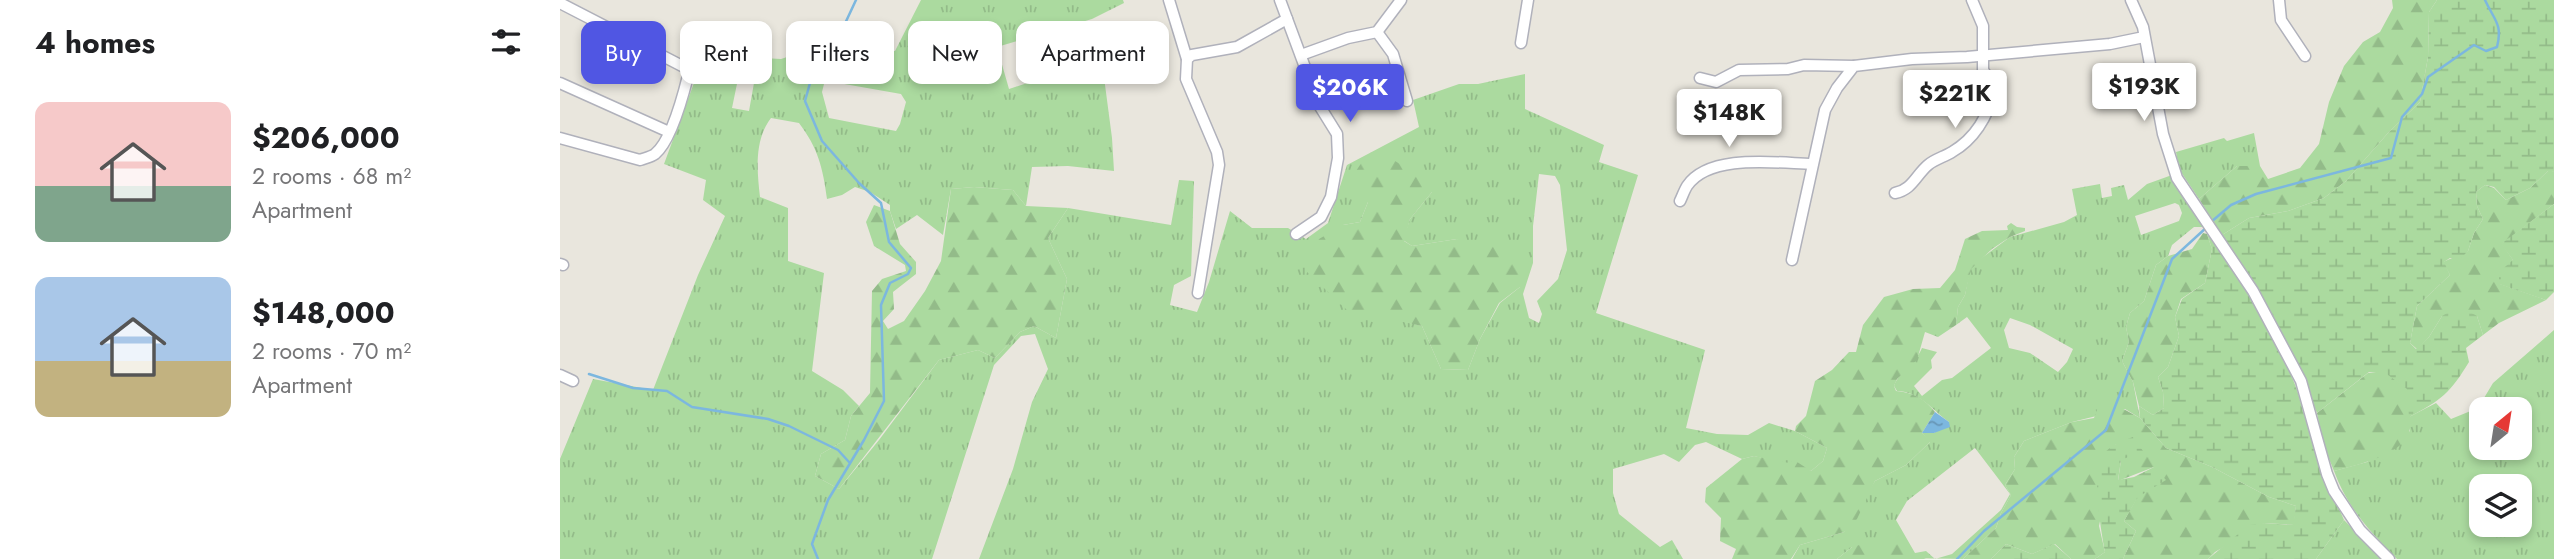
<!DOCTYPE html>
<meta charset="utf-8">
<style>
:root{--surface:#fff;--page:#f2f2f2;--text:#202124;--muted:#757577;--accent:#5056e3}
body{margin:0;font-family:Jost,sans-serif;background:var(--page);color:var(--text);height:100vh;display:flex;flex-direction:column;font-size:26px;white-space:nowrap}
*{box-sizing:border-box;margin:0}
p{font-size:23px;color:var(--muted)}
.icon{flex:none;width:38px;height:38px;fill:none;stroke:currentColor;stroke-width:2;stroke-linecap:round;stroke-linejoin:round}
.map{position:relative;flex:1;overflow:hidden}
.drawer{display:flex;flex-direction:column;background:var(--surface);width:560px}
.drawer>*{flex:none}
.top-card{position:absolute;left:21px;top:21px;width:665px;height:63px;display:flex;gap:14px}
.needle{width:46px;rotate:30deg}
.controls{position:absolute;left:1909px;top:397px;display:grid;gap:14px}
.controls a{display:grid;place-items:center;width:63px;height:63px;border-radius:14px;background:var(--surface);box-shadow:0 4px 10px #0003;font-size:35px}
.price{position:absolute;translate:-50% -60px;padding:0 16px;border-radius:7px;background:#fff;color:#222;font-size:23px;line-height:46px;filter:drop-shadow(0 2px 4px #0008)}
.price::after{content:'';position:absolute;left:50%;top:42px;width:21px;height:16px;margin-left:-10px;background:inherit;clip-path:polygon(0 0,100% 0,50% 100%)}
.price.on{background:var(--accent);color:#fff}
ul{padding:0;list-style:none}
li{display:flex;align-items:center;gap:21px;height:175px;padding:0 35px}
li span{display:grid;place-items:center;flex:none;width:196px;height:140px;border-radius:14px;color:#555}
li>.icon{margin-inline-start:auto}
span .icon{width:84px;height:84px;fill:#fffc;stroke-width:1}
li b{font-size:30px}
h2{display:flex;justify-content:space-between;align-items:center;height:84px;padding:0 35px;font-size:30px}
.pill{padding:0 24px;border-radius:14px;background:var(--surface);box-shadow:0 4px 10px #0003;font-size:24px;line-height:63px}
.pill.on{background:var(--accent);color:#fff}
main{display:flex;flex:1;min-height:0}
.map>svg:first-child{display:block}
.grass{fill:url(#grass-tufts);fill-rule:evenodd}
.forest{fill:url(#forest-firs)}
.wetland{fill:url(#wetland-marsh)}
.water{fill:url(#water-ripples)}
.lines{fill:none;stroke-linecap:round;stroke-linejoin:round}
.stream{stroke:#7cb7df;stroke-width:2.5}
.minor-casing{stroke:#b0b1bb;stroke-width:13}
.minor{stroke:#fff;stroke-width:10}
</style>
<main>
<section class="drawer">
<h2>4 homes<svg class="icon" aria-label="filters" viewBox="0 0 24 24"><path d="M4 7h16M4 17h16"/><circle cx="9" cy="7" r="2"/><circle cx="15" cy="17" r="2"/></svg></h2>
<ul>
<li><span style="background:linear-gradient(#f6c9c9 60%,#7fa58c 0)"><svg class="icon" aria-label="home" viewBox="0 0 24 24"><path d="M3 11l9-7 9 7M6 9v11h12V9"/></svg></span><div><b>$206,000</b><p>2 rooms · 68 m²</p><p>Apartment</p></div></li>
<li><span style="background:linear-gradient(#a9c7e8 60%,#c2b280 0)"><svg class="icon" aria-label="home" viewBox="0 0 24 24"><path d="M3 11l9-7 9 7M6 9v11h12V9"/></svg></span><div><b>$148,000</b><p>2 rooms · 70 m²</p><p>Apartment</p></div></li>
</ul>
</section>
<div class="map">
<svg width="1994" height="559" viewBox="0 0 1994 559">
<defs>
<pattern id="grass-tufts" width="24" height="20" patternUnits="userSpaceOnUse" patternTransform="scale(1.75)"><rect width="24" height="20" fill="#abda9f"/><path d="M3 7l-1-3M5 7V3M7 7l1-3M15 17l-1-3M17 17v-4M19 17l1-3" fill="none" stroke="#93bb89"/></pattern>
<pattern id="forest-firs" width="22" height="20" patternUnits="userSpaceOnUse" patternTransform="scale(1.75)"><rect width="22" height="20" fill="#abda9f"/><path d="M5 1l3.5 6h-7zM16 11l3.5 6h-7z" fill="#93bb89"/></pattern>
<pattern id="wetland-marsh" width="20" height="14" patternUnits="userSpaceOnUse" patternTransform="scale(1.75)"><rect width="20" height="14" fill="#abda9f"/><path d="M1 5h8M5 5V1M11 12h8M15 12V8" fill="none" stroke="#93bb89"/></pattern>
<pattern id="water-ripples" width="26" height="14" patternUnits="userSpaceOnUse" patternTransform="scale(1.75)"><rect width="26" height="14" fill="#7cb7df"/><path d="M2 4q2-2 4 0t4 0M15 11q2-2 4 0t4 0" fill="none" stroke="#6695b5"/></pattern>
</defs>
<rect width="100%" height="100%" fill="#e9e6dd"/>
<g class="grass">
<path d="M361 0H563L564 3 532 19 437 47 449 89 509 69 542 62 552 138 554 171 508 166 472 167 466 206 453 190 414 187 391 189 383 235 357 215 336 229 330 211V205L310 192 295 187 282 195 267 199C263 168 258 148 239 123L211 118C194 140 197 171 200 197L228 208V261L264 273 252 371 283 390 299 406 291 416 285 440 261 454 255 476 279 489 319 440 379 360 418 350 435 358 460 332 474 326 496 338 507 279 488 238 508 208 611 225 619 180 634 181 631 276 614 285 610 305 637 312 649 282 670 211 692 228H728L746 239 768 223 787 165 859 127 853 100 899 84H918L965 74V109L1044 145 1039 162 1078 175 1036 313 1145 350 1126 428 1157 434 1188 435 1209 423 1235 431 1267 448 1263 461 1251 471 1194 456 1182 459 1146 442 1135 445 1119 462 1104 454 1053 469V493L1059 514 1100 547 1112 540 1123 559H419L453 469 472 402 488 369 475 334 461 336 434 365 372 559H0V459L33 379 93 390 138 275 165 216 143 200 146 180 104 164 138 72 158 74 178 30 199 38 200 49 192 63 180 58 175 75 178 79 172 108 189 111 194 83 203 58 221 59 263 45 335 51ZM273 82 341 94 346 102 340 124 336 131 269 118 262 92 264 84ZM979 174 995 176 1000 185 1007 250 998 279 977 301 982 314 979 323 969 318 963 294 973 263V226ZM872 192 850 219 843 240 852 246 897 239 960 287 940 303 920 339 908 370 881 369 862 326 834 319 783 225 800 222 808 202Z"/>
<polygon points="1694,133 1700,166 1677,166 1639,199 1619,169 1616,152 1664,138 1667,141"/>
<path d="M1612 175 1644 223 1642 227H1634L1612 245 1608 256 1596 265 1584 301 1570 313 1566 327 1569 342 1562 361 1573 382 1580 418 1565 409 1512 422 1464 441 1454 457 1455 469 1445 485 1451 495 1441 513 1436 528 1403 559 1351 558 1292 547 1277 559H1232L1240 545 1284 532 1315 481 1346 465 1370 442 1362 433H1374L1389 422C1371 409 1360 392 1337 391L1334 386C1340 370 1355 365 1362 348L1377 352 1371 360 1372 368 1354 386 1362 396 1382 380 1392 378 1431 348 1407 317 1396 325 1398 307 1405 295 1410 269 1419 260 1450 237 1504 222 1517 215 1512 189 1540 184 1542 198 1552 196 1551 188 1564 185 1568 200 1587 184ZM1615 203 1619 205 1622 213 1619 221 1581 235 1575 216ZM1450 318 1470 325 1513 349 1507 362 1498 372 1470 353 1449 348 1444 330ZM1415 448 1450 494 1441 510 1392 554 1375 559 1366 551 1355 553 1336 520 1347 501Z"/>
<path d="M1994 330V559H1837C1810 532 1787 507 1774 471L1807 462 1850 431 1849 417 1876 403 1891 419 1918 408 1933 383ZM1922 410H1960V448H1922ZM1922 486H1960V525H1922Z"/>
<polygon points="1784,520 1823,559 1756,559"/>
</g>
<g class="forest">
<polygon points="1832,0 1877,0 1869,12 1868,57 1860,102 1828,133 1786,181 1764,198 1728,211 1689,218 1662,235 1639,199 1677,166 1700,166 1708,179 1740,168 1759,144 1769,102 1784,66 1803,42 1820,32 1833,8"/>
<polygon points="829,157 855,174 872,192 850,219 844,241 852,246 897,239 953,249 967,271 960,287 939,303 920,339 908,370 881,369 862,326 787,310 745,270 759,239 783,225 800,222 808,202 790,180 802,162"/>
<polygon points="1989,170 1994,172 1994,204 1942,244 1953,260 1940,284 1986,300 1939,323 1923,335 1917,316 1882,316 1869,337 1857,349 1850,343 1857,306 1890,275 1883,262 1908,251 1914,233 1923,219 1917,206 1916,192 1925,185 1934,188 1946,200 1970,188"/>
<polygon points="414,187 453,190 466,206 508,208 488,238 507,279 496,338 474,326 460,332 435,358 418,350 379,360 279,489 255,476 261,454 285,440 291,416 310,393 312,291 322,279 346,271 345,265 314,246 306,222 314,205 330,211 340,244 356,262 356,274 333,292 334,309 323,321 328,329 344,321 365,291 381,261 391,189"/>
<path d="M1451 223 1457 227 1465 228V231L1450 237 1432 249 1411 269 1405 295 1398 307 1396 325 1378 337 1365 332 1357 360 1337 379 1334 386 1336 391C1353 392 1365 399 1375 412L1362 433 1371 441 1346 465 1315 481 1297 519 1284 532 1240 545 1231 559H1172L1176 549 1160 541 1161 518 1145 502 1146 488 1182 459 1194 456 1229 463 1234 460 1251 471 1263 461 1267 448 1235 431 1236 426 1246 416 1255 381 1272 370 1289 352H1296L1303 325 1324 297 1353 289 1380 288 1395 270 1405 239 1422 231 1448 230 1447 226Z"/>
<polygon points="1643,233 1647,234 1652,249 1645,283 1621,299 1615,317 1619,336 1608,367 1598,377 1603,392 1604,408 1593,415 1579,406 1573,382 1562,361 1569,342 1566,327 1570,313 1584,301 1596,265 1608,256 1632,249"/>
<path d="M1824 371 1848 389C1848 402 1853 421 1849 433 1842 455 1794 466 1774 471L1763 444 1757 413 1808 373Z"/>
<polygon points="1547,400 1580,418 1606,448 1652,467 1709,497 1736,506 1734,525 1704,523 1655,552 1648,559 1563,559 1576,531 1564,521 1594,467 1558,481 1561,460 1556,444 1539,526 1545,552 1535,559 1511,559 1495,544 1472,554 1446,544 1431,559 1403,559 1436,528 1441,513 1451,495 1445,485 1455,469 1454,457 1464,441 1512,422 1534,418 1538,407"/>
<polygon points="1324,538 1346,548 1351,558 1362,557 1366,559 1277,559 1292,547"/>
</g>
<g class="wetland">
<path d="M1877 0H1994V172L1988 171 1970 188 1946 200 1934 187 1925 185 1916 192 1917 206 1923 219 1914 233 1908 251 1901 258H1890L1884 262 1890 275 1857 306 1850 343 1856 349 1869 337 1882 316 1899 306 1917 316 1923 335 1906 348 1909 362C1890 393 1882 400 1849 417L1847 389 1824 372H1809L1757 413C1731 349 1700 293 1662 235L1689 218 1728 211 1764 198 1786 181 1828 133 1860 102 1868 57 1869 12Z"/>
<polygon points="1994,204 1994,292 1986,300 1939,284 1939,272 1953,260 1941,244"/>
<polygon points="1647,234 1652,236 1688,290 1724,356 1737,390 1756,456 1784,520 1756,559 1648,559 1689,525 1704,523 1733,525 1736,506 1709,497 1652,467 1606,448 1580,418 1579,406 1593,415 1604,408 1603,392 1598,377 1608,367 1619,336 1615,317 1622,299 1645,283 1652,249"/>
<path d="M1573 437 1583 451 1561 460 1558 480 1574 477 1594 467 1606 480 1578 497 1564 521 1576 531 1563 559H1535L1545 552C1541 532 1532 476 1541 458 1546 447 1562 441 1573 437Z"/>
<polygon points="1446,544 1472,554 1494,544 1511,559 1431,559"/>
</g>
<polygon class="water" points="1375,412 1389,422 1390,427 1374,433 1362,433"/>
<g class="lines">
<g class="stream">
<path d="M1651 222 1671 205 1696 194 1831 158 1842 117 1862 94 1868 77 1914 45 1926 51 1937 47C1943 24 1934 20 1925 0"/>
<polyline points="29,374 73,388 107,391 132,407 208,419 229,426 278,450 289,462"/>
<polyline points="258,559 252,544 268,500 304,440 324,401 321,305 330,283 348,274 351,268 329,242 321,203 299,183 262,141 245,101 250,83 268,60 296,0"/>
<polyline points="1397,559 1424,531 1546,430 1612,259 1647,227"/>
</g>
<defs>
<g id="minor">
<polyline points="609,0 627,59"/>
<polyline points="720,0 759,105 777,134 778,158 771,197 761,217 736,234"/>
<polyline points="1571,0 1583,27 1603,134 1617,178 1693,291 1741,381 1767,474 1774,491 1800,530 1829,559"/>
<polyline points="1719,0 1721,20 1745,56"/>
<path d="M0 3 126 68 128 76C123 96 111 141 95 154 91 157 85 158 80 160L0 138"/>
<polyline points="817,32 833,54 847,101"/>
<polyline points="961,43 968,0"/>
<polyline points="741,55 788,38 817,32 841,0"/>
<polyline points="1140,78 1156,82 1179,70 1228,69 1244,65 1294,66"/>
<polyline points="0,83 109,132"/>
<path d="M1335 193C1352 190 1356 175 1368 165 1375 159 1384 157 1392 152 1416 138 1428 116 1435 89L1423 70V26L1412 0"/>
<path d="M1120 201C1122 197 1124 191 1127 186 1149 153 1217 163 1252 164"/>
<polyline points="1232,260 1265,110 1277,88 1294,66 1352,59 1407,57 1550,44 1584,37"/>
<polyline points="0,264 3,265"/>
<polyline points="638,293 659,165 657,152 626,79 627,59 632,55 677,47 727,19"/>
<polyline points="0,375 13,381"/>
</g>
</defs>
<use href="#minor" class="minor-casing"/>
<use href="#minor" class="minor"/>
</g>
</svg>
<div class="controls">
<a><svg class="needle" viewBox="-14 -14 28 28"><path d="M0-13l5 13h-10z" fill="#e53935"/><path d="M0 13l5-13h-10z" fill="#757577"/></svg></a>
<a><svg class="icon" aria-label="layers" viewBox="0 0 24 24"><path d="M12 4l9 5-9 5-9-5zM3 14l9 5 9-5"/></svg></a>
</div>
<b class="price" style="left:1584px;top:123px">$193K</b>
<b class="price on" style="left:790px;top:124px">$206K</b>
<b class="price" style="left:1395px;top:130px">$221K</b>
<b class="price" style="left:1169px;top:149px">$148K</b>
<div class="top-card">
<a class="pill on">Buy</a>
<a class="pill">Rent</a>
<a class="pill">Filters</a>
<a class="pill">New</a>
<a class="pill">Apartment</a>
</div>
</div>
</main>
